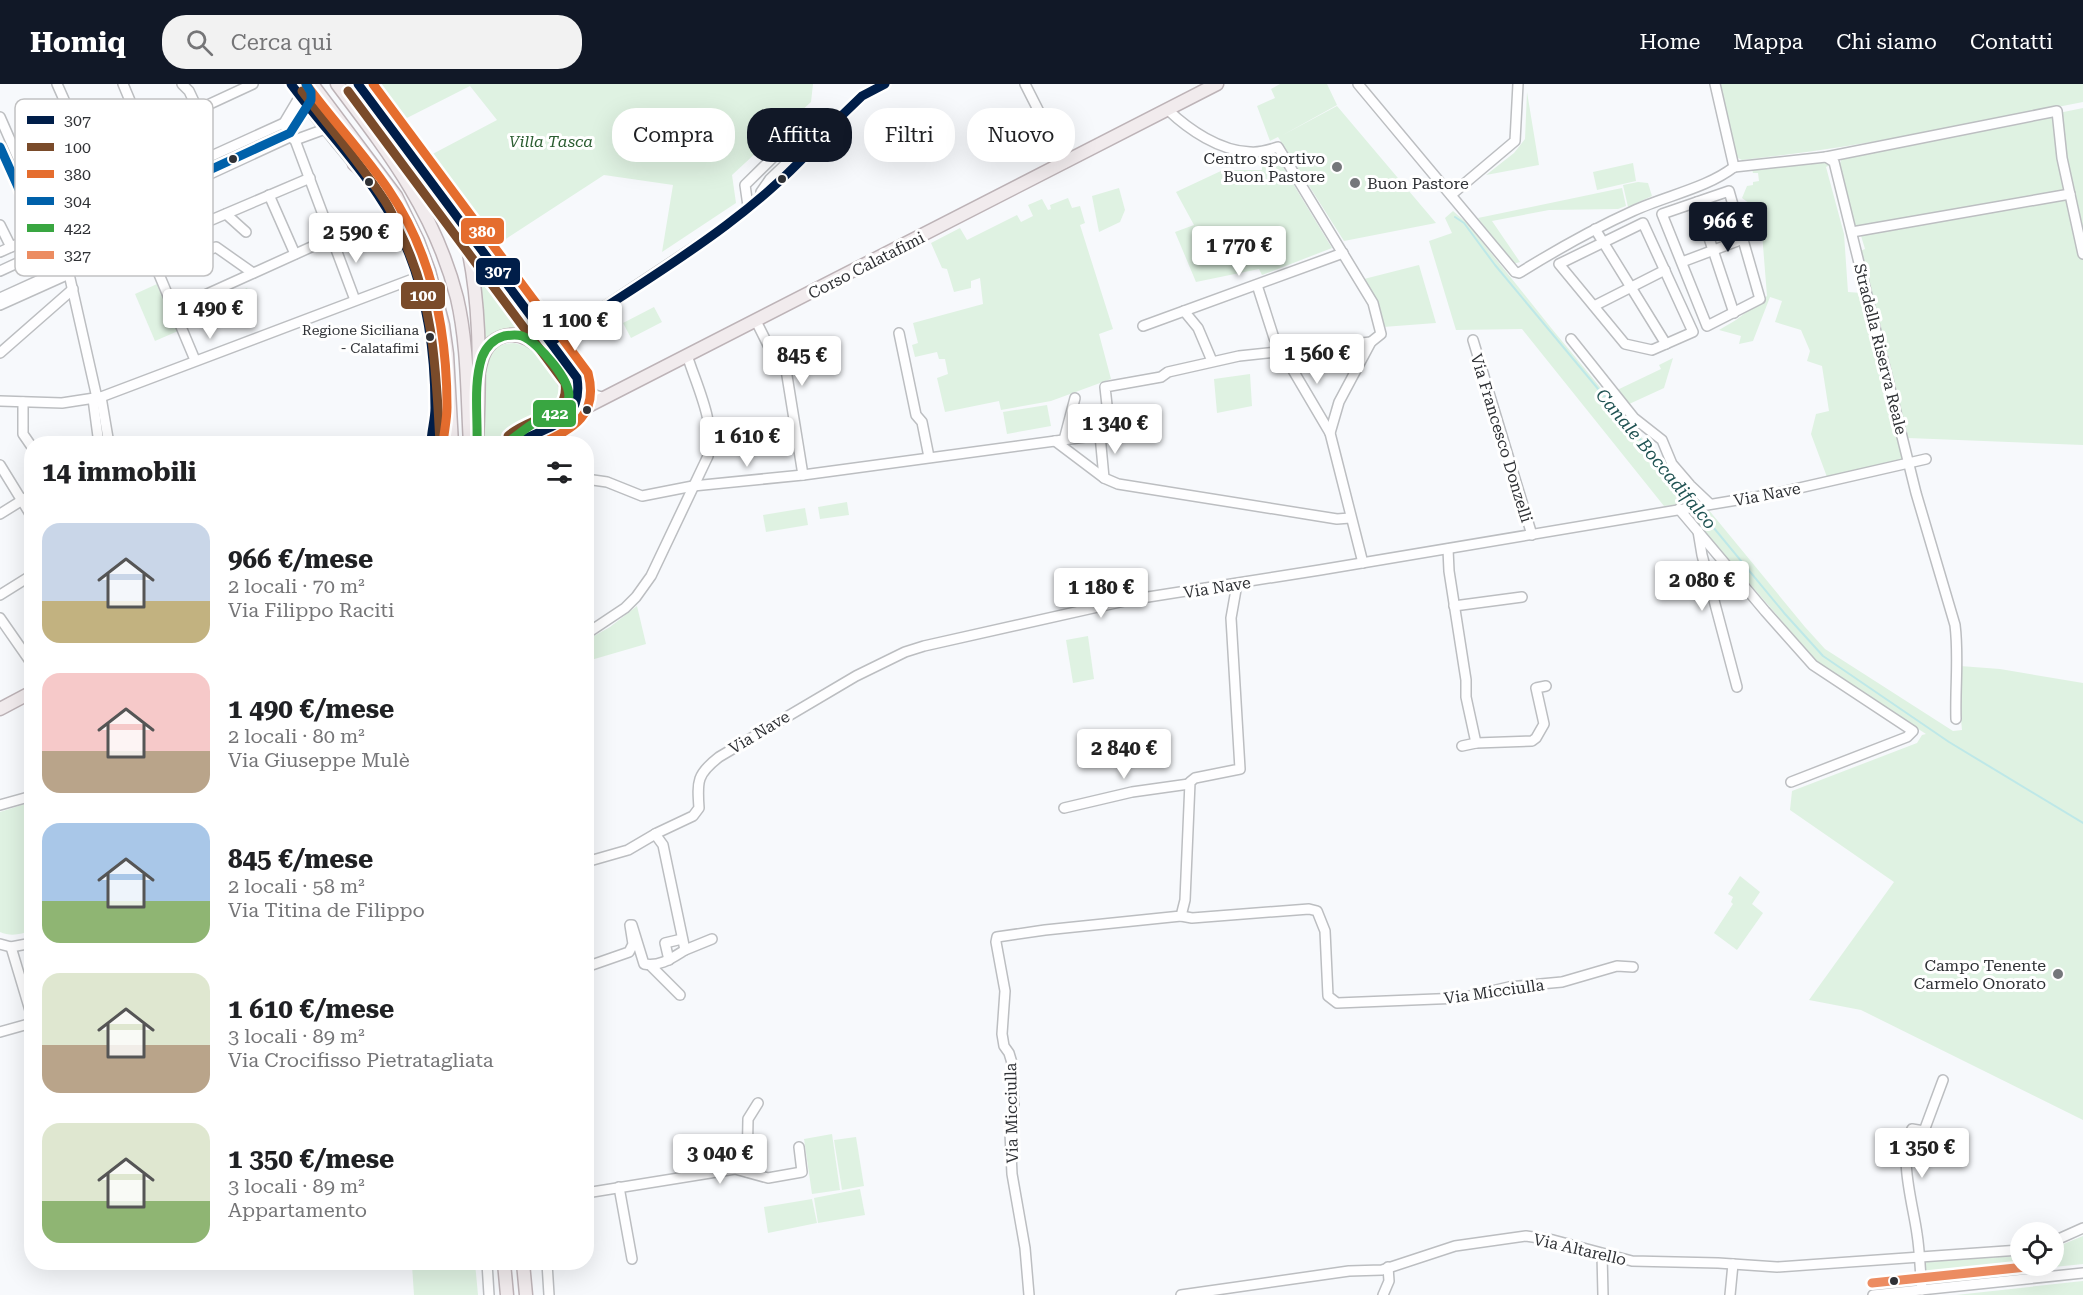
<!DOCTYPE html>
<html lang="it">
<meta charset="utf-8">
<style>
:root{--surface:#fff;--page:#f2f2f2;--text:#202124;--muted:#757577;--accent:#111827}
body{margin:0;font-family:"Roboto Serif",serif;background:var(--page);color:var(--text);height:100vh;display:flex;flex-direction:column;font-size:22px;white-space:nowrap}
*{box-sizing:border-box;margin:0}
p{font-size:20px;color:var(--muted)}
.icon{flex:none;width:33px;height:33px;fill:none;stroke:currentColor;stroke-width:2;stroke-linecap:round;stroke-linejoin:round}
.map{position:relative;flex:1;overflow:hidden}
.panel{position:absolute;left:24px;top:352px;width:570px;height:834px;display:flex;flex-direction:column;background:var(--surface);border-radius:24px;box-shadow:0 6px 24px #0002}
.panel>*{flex:none}
.top-card{position:absolute;left:612px;top:24px;width:570px;height:54px;display:flex;gap:12px}
.buttons{position:absolute;left:2010px;top:1138px;display:grid;gap:12px}
.buttons a{display:grid;place-items:center;width:54px;height:54px;border-radius:50%;background:var(--surface);box-shadow:0 6px 24px #0002;font-size:30px}
.price{position:absolute;translate:-50% -51px;padding:0 14px;border-radius:6px;background:#fff;color:#222;font-size:20px;line-height:39px;filter:drop-shadow(0 2px 3px #0008)}
.price::after{content:'';position:absolute;left:50%;top:36px;width:18px;height:14px;margin-left:-9px;background:inherit;clip-path:polygon(0 0,100% 0,50% 100%)}
.price.active{background:var(--accent);color:#fff}
ul{padding:0;list-style:none}
li{display:flex;align-items:center;gap:18px;height:150px;padding:0 18px}
li span{display:grid;place-items:center;flex:none;width:168px;height:120px;border-radius:18px;color:#555}
li>.icon{margin-inline-start:auto}
span .icon{width:72px;height:72px;fill:#fffc;stroke-width:1}
li b{font-size:26px}
h2{display:flex;justify-content:space-between;align-items:center;height:72px;padding:0 18px;font-size:26px}
.tag{padding:0 21px;border-radius:24px;background:var(--surface);box-shadow:0 6px 24px #0002;font-size:21px;line-height:54px}
.tag.active{background:var(--accent);color:#fff}
header{display:flex;align-items:center;gap:36px;box-sizing:border-box;height:84px;padding:0 30px;background:var(--accent);color:#fff}
header strong{font-size:28px}
nav{display:flex;gap:33px;margin-inline-start:auto;font-size:21px}
.search{width:420px;height:54px;background:var(--page);display:flex;align-items:center;gap:15px;box-sizing:border-box;padding:0 21px;border-radius:24px;color:var(--muted);font-size:22px}
.map>svg:first-child{display:block}
.green{fill:#dff2e2}
.lines{fill:none;stroke-linecap:round;stroke-linejoin:round}
.stream{stroke:#bee8e8;stroke-width:2}
.minor-casing{stroke:#bcbec1;stroke-width:12}
.major-casing{stroke:#bdb3b7;stroke-width:15}
.minor{stroke:#fefeff;stroke-width:9}
.major{stroke:#f1ebed;stroke-width:12}
.bus-1-casing{stroke:#fff;stroke-width:14}
.bus-2-casing{stroke:#fff;stroke-width:14}
.bus-3-casing{stroke:#fff;stroke-width:14}
.bus-4-casing{stroke:#fff;stroke-width:14}
.bus-5-casing{stroke:#fff;stroke-width:14}
.bus-6-casing{stroke:#fff;stroke-width:14}
.bus-1{stroke:#001e49;stroke-width:9}
.bus-2{stroke:#7a4b2a;stroke-width:9}
.bus-3{stroke:#e56d2e;stroke-width:9}
.bus-4{stroke:#0061aa;stroke-width:9}
.bus-5{stroke:#39a641;stroke-width:9}
.bus-6{stroke:#ec8c61;stroke-width:9}
.bus-dot{fill:#2f3135;stroke:#fff;stroke-width:2}
.poi-dot{fill:#75777b;stroke:#fff;stroke-width:2}
.labels{text-anchor:middle;stroke-width:6;stroke-linejoin:round;paint-order:stroke}
.bus-label{font-size:14px;fill:#2f3135;stroke:#fff;text-anchor:end}
.park-label{font-size:16px;font-style:italic;fill:#2b5d31;stroke:#fff}
.poi-label{font-size:16px;fill:#2f3135;stroke:#fff;text-anchor:end}
.street-label{font-size:16px;fill:#2f3135;stroke:#fff}
.water-label{font-size:18px;font-style:italic;fill:#205353;stroke:#fff}
.key{fill:#fff;stroke:#c1c1c2;stroke-width:1.5}
.key-label{font-size:16px;fill:#2f3135}
.line-badge{stroke:#fff;stroke-width:2}
.badge-label{font-size:16px;text-anchor:middle;font-weight:bold;fill:#fff}
</style>
<header>
<strong>Homiq</strong>
<div class="search"><svg class="icon" aria-label="search" viewBox="0 0 24 24"><circle cx="10" cy="10" r="6"/><path d="M15 15l6 6"/></svg>Cerca qui</div>
<nav><a>Home</a><a>Mappa</a><a>Chi siamo</a><a>Contatti</a></nav>
</header>
<div class="map">
<svg width="2083" height="1211" viewBox="0 0 2083 1211">
<rect width="100%" height="100%" fill="#f7f9fc"/>
<g class="green">
<polygon points="372,0 813,0 811,18 732,91 736,119 662,168 673,101 604,91 492,164 425,74 497,36 470,2 401,37"/>
<polygon points="1280,0 1327,0 1337,21 1281,52 1337,22 1436,139 1344,157 1278,53 1270,57 1257,22 1275,14 1271,5"/>
<path d="M1720 0H2083V18C1970 40 1857 64 1742 76L1736 73Z"/>
<polygon points="1527,8 1539,81 1486,91 1514,69 1525,55"/>
<polygon points="2083,24 2083,361 1908,354 1860,167 1865,165 1859,145 1856,145 1840,80 1841,76 1848,72"/>
<polygon points="1275,70 1332,164 1262,191 1259,185 1196,198 1175,148 1194,141 1176,108 1223,86 1262,86 1262,73"/>
<polygon points="1823,77 1830,81 1826,83 1844,150 1848,208 1862,209 1904,375 1827,393 1811,350 1816,330 1829,327 1822,282 1807,277 1810,267 1801,246 1775,238 1782,217 1770,213 1753,257 1739,260 1741,252 1719,246 1736,236 1767,212 1762,149 1753,122 1742,114 1747,102 1753,101 1753,98 1759,97 1758,89 1753,89 1752,86"/>
<polygon points="1633,79 1636,97 1597,106 1593,88"/>
<polygon points="1638,98 1648,99 1652,112 1628,123 1623,101"/>
<polygon points="1119,104 1125,126 1120,138 1099,148 1092,112"/>
<polygon points="1622,104 1626,122 1618,125 1549,126 1492,137 1520,178 1513,180 1478,134"/>
<polygon points="1068,114 1072,124 1080,122 1085,139 1080,141 1113,245 1099,250 1111,295 1051,317 1001,326 999,317 945,328 937,294 948,290 945,275 939,275 937,268 915,273 912,261 918,259 913,239 983,220 980,194 971,197 971,204 954,208 947,185 942,184 931,159 960,144 967,156 1017,131 1021,138 1033,132 1028,121 1042,115 1048,126 1051,125 1050,121"/>
<polygon points="1453,127 1467,139 1552,245 1695,418 1664,422 1522,245 1456,246 1429,157 1452,149 1445,134"/>
<path d="M473 167 543 258C517 239 508 250 482 261Z"/>
<polygon points="1419,181 1436,239 1383,243 1379,222 1364,195"/>
<polygon points="157,200 178,247 155,257 135,210"/>
<polygon points="247,204 256,225 215,244 206,223"/>
<polygon points="654,223 662,238 631,254 623,239"/>
<path d="M514 259 533 264 562 301 564 310 561 317 527 336 489 360H484L485 275C493 263 500 260 514 259Z"/>
<polygon points="1673,274 1664,304 1627,321 1615,307 1661,285 1659,281"/>
<polygon points="1250,290 1252,322 1217,329 1214,295"/>
<polygon points="1047,321 1051,342 1007,350 1003,328"/>
<polygon points="847,418 849,431 820,435 818,423"/>
<polygon points="805,424 808,441 766,448 763,431"/>
<polygon points="1708,425 1805,543 1825,565 1953,647 1962,646 1958,606 1960,582 2000,585 2083,599 2083,1036 1861,926 1809,916 1894,798 1790,726 1792,707 1917,659 1922,651 1926,650 1819,580 1688,428"/>
<polygon points="637,522 646,560 591,576 587,556 610,543"/>
<polygon points="1088,552 1094,595 1073,599 1066,556"/>
<path d="M31 718V847C21 850 11 853 0 848V728Z"/>
<polygon points="1740,792 1760,808 1752,820 1763,829 1737,866 1714,849 1733,820 1731,818 1733,813 1728,810"/>
<polygon points="832,1050 840,1106 812,1110 804,1055"/>
<polygon points="856,1053 864,1102 842,1106 834,1056"/>
<polygon points="860,1105 865,1131 818,1139 814,1114"/>
<polygon points="812,1115 817,1139 768,1149 764,1123"/>
<polygon points="2083,1152 2083,1180 1927,1196 1925,1177 2020,1172 2020,1182 2054,1182 2054,1164"/>
<polygon points="438,1179 475,1179 478,1211 414,1211 412,1181"/>
<polygon points="2083,1197 2083,1211 1956,1211"/>
</g>
<g class="lines">
<g class="stream">
<polyline points="1455,133 1464,139 1495,181 1693,419"/>
<polyline points="1699,426 1785,530 1823,572 1949,658 2083,739"/>
</g>
<defs>
<g id="minor">
<polyline points="57,0 110,119"/>
<polyline points="123,0 144,50"/>
<polyline points="182,0 189,7 198,26"/>
<path d="M291 0C310 27 331 53 353 79 362 91 373 102 381 115 414 168 430 226 434 288 436 312 436 336 429 360"/>
<polyline points="358,0 577,294 595,311 605,314"/>
<polyline points="1025,0 1065,79"/>
<path d="M1358 0 1515 188 1519 189C1556 166 1593 145 1633 127 1665 112 1707 104 1734 83"/>
<polyline points="1715,0 1734,83"/>
<path d="M1168 26C1189 46 1220 67 1250 68 1259 69 1269 66 1278 63L1373 219 1381 250 1371 258 1339 318 1330 349 1363 479"/>
<polyline points="0,33 69,190 97,314"/>
<polyline points="284,39 290,53 295,56 325,45"/>
<polyline points="295,56 355,216"/>
<polyline points="1826,73 2057,27 2062,74 2083,170"/>
<polyline points="91,75 253,0"/>
<path d="M1734 83 1826 73 1834 78 1916 409 1955 541C1959 572 1955 603 1956 635"/>
<polygon points="1729,107 1760,215 1707,242 1662,130"/>
<polyline points="761,108 770,95 813,54 832,41 862,12 885,0"/>
<polyline points="269,111 295,170"/>
<polyline points="1451,111 1515,57 1518,0"/>
<polyline points="1697,118 1734,229"/>
<polyline points="748,122 745,101 815,32 838,35"/>
<polyline points="132,126 195,276"/>
<polyline points="226,130 246,148"/>
<polygon points="1643,139 1693,248 1652,266 1625,260 1559,180"/>
<polyline points="0,141 11,163"/>
<polyline points="1595,145 1666,260"/>
<polyline points="186,147 197,171 216,163 253,189"/>
<polyline points="1852,148 2070,110"/>
<polyline points="148,163 310,94"/>
<polyline points="0,168 284,39 300,12"/>
<polyline points="1682,178 1743,155"/>
<polyline points="0,187 290,53"/>
<polyline points="1257,201 1274,254 1330,349"/>
<polyline points="0,214 66,184"/>
<polyline points="0,221 69,190"/>
<polyline points="1594,222 1665,186"/>
<polyline points="174,225 331,154"/>
<polyline points="1184,227 1198,244 1212,277"/>
<polyline points="756,237 772,269 783,267 803,391"/>
<polyline points="1143,242 1343,169"/>
<polyline points="899,249 916,331 922,338 929,373"/>
<polyline points="1571,255 1634,334 1662,356 1672,380 1690,401 1710,420"/>
<polyline points="1473,256 1532,451"/>
<polyline points="551,258 726,142 775,100 818,59 832,41"/>
<polyline points="0,269 73,205"/>
<polyline points="101,313 109,360"/>
<polyline points="93,315 99,360"/>
<polyline points="0,317 62,319 101,313 418,193"/>
<polyline points="23,318 23,350 32,363"/>
<path d="M571 330C579 319 580 309 578 295"/>
<polyline points="1100,351 1104,394"/>
<polyline points="1064,356 1075,314"/>
<polyline points="1055,357 1104,394 1118,400 1337,435 1350,434"/>
<polyline points="0,381 32,433"/>
<polyline points="586,395 607,398 642,412 693,402 803,391 1100,351 1110,349 1105,303 1161,293 1168,288 1239,272 1371,258"/>
<polyline points="1679,425 1765,527 1813,581 1913,647 1907,653 1791,698"/>
<polyline points="0,430 32,410"/>
<polyline points="1698,447 1702,471 1737,603"/>
<polyline points="1448,465 1449,487 1466,596 1466,613 1476,659"/>
<polyline points="0,511 32,491"/>
<polyline points="1454,522 1522,513"/>
<polyline points="0,534 32,580"/>
<path d="M586 550 625 524 636 513 651 492 708 372C716 339 697 303 687 271"/>
<polyline points="1462,662 1476,659 1532,657 1536,654 1544,640 1536,604 1546,602"/>
<polyline points="0,721 32,712"/>
<polyline points="1064,724 1132,708 1189,700"/>
<path d="M586 778 628 766 657 749 693 732 699 724C697 697 697 690 719 673L856 592 905 568 924 562 1129 516 1320 486 1773 410 1926 375"/>
<polyline points="1181,832 1192,834 1309,825 1317,827 1325,847 1328,912 1337,919 1461,914 1509,903 1562,898 1617,882 1633,883"/>
<polyline points="0,860 11,863 32,859"/>
<polyline points="11,863 32,933"/>
<polyline points="685,866 712,855"/>
<polyline points="669,876 665,859 682,855"/>
<polyline points="650,881 680,911"/>
<path d="M586 883 629 868 633 860 630 841H632L644 880C660 883 672 874 685 866L663 761 655 750"/>
<polyline points="0,948 32,939"/>
<polyline points="747,1088 748,1035 758,1019"/>
<polyline points="619,1103 632,1175"/>
<polyline points="586,1109 735,1085 768,1094 802,1088 799,1063"/>
<polyline points="2054,1157 2083,1144"/>
<polyline points="1602,1170 1603,1211"/>
<polyline points="487,1179 489,1211"/>
<polyline points="547,1179 549,1211"/>
<path d="M1922 1206C1920 1187 1920 1168 1917 1150 1913 1120 1898 1073 1912 1045L1924 1047 1943 996"/>
<polyline points="1029,1211 1025,1164 1012,1090 1010,1049 1014,1020 1012,979 1009,969 1004,962 1002,950 1005,907 996,858 997,853 1045,846 1181,832 1185,816 1190,698 1195,694 1240,685 1231,534 1237,500"/>
<polyline points="1181,1211 1349,1187 1382,1186 1455,1162 1526,1152 1553,1156 1632,1177 1718,1179 1777,1183 2020,1166"/>
<polyline points="1383,1211 1389,1197 1388,1183"/>
<polyline points="1730,1211 1733,1180"/>
<polyline points="1873,1211 2083,1189"/>
</g>
<g id="major">
<polyline points="312,0 396,112 418,157 429,187 443,241 447,270 452,360"/>
<path d="M337 0C389 69 435 128 457 214 468 261 467 312 470 360"/>
<polyline points="354,80 384,103"/>
<path d="M461 137C482 207 480 285 477 359"/>
<path d="M479 287C482 272 486 259 501 253 532 241 557 283 569 306V314L566 321 536 337 505 360"/>
<polyline points="514,360 1217,0"/>
<polyline points="0,625 32,608"/>
<polyline points="504,1179 507,1211"/>
<polyline points="523,1179 526,1211"/>
</g>
</defs>
<use href="#minor" class="minor-casing"/>
<use href="#major" class="major-casing"/>
<use href="#minor" class="minor"/>
<use href="#major" class="major"/>
<defs>
<g id="bus-1">
<path d="M291 0C319 38 352 72 378 111 421 174 435 249 435 324 435 336 431 348 431 360"/>
<path d="M358 0 577 294C584 340 547 342 514 360"/>
<polyline points="814,53 832,41 862,12 885,0"/>
<path d="M551 258C645 196 762 131 832 41"/>
</g>
<g id="bus-2">
<path d="M302 7C330 44 360 79 385 117 391 126 395 136 399 146 434 216 436 284 440 360"/>
<path d="M348 7 565 299C570 335 529 332 508 352"/>
</g>
<g id="bus-3">
<path d="M306 0C332 36 363 68 388 105 432 169 447 247 447 323 447 336 444 348 443 360"/>
<path d="M373 0 588 289C599 331 574 344 540 360"/>
</g>
<polyline id="bus-4" points="0,63 40,152 45,157 53,158 290,49 311,16 311,8 306,0"/>
<path id="bus-5" d="M477 360C478 332 473 300 482 273 486 263 494 255 504 252 510 251 516 250 522 252 537 257 575 300 568 316 563 329 542 334 531 341 522 347 514 354 505 360"/>
<polyline id="bus-6" points="1872,1199 2035,1182"/>
</defs>
<use href="#bus-1" class="bus-1-casing"/>
<use href="#bus-2" class="bus-2-casing"/>
<use href="#bus-3" class="bus-3-casing"/>
<use href="#bus-4" class="bus-4-casing"/>
<use href="#bus-5" class="bus-5-casing"/>
<use href="#bus-6" class="bus-6-casing"/>
<use href="#bus-1" class="bus-1"/>
<use href="#bus-2" class="bus-2"/>
<use href="#bus-3" class="bus-3"/>
<use href="#bus-4" class="bus-4"/>
<use href="#bus-5" class="bus-5"/>
<use href="#bus-6" class="bus-6"/>
</g>
<g class="bus-dot">
<circle cx="233" cy="75" r="5"/>
<circle cx="782" cy="95" r="5"/>
<circle cx="369" cy="98" r="5"/>
<circle cx="430" cy="253" r="5"/>
<circle cx="587" cy="326" r="5"/>
<circle cx="1894" cy="1197" r="5"/>
</g>
<g class="poi-dot">
<circle cx="1337" cy="83" r="6"/>
<circle cx="1355" cy="99" r="6"/>
<circle cx="2058" cy="890" r="6"/>
</g>
<g class="labels">
<g class="bus-label">
<text x="419" y="251">Regione Siciliana<tspan x="419" dy="18">- Calatafimi</tspan></text>
</g>
<g class="park-label">
<text x="551" y="63">Villa Tasca</text>
</g>
<g class="poi-label">
<text x="1325" y="80">Centro sportivo<tspan x="1325" dy="18">Buon Pastore</tspan></text>
<text x="1367" y="105" text-anchor="start">Buon Pastore</text>
<text x="2046" y="887">Campo Tenente<tspan x="2046" dy="18">Carmelo Onorato</tspan></text>
</g>
<g class="street-label">
<text transform="translate(866 181) rotate(-27)" y="6">Corso Calatafimi</text>
<text transform="translate(1881 265) rotate(76)" y="6">Stradella Riserva Reale</text>
<text transform="translate(1502 354) rotate(73)" y="6">Via Francesco Donzelli</text>
<text transform="translate(1767 410) rotate(-11)" y="6">Via Nave</text>
<text transform="translate(1217 503) rotate(-9)" y="6">Via Nave</text>
<text transform="translate(759 648) rotate(-31)" y="6">Via Nave</text>
<text transform="translate(1494 907) rotate(-8)" y="6">Via Micciulla</text>
<text transform="translate(1011 1029) rotate(-91)" y="6">Via Micciulla</text>
<text transform="translate(1580 1165) rotate(13)" y="6">Via Altarello</text>
</g>
<g class="water-label">
<text transform="translate(1656 375) rotate(50)" y="6">Canale Boccadifalco</text>
</g>
</g>
<rect x="15" y="15" width="198" height="177" rx="9" class="key"/>
<rect x="27" y="32" width="27" height="8" fill="#001e49"/>
<rect x="27" y="59" width="27" height="8" fill="#7a4b2a"/>
<rect x="27" y="86" width="27" height="8" fill="#e56d2e"/>
<rect x="27" y="113" width="27" height="8" fill="#0061aa"/>
<rect x="27" y="140" width="27" height="8" fill="#39a641"/>
<rect x="27" y="167" width="27" height="8" fill="#ec8c61"/>
<g class="key-label">
<text x="64" y="42">307</text>
<text x="64" y="69">100</text>
<text x="64" y="96">380</text>
<text x="64" y="123">304</text>
<text x="64" y="150">422</text>
<text x="64" y="177">327</text>
</g>
<g class="line-badge">
<rect x="460" y="133" width="45" height="28" rx="6" fill="#e56d2e"/>
<rect x="475" y="173" width="46" height="29" rx="6" fill="#001e49"/>
<rect x="400" y="197" width="46" height="29" rx="6" fill="#7a4b2a"/>
<rect x="532" y="315" width="45" height="29" rx="6" fill="#39a641"/>
</g>
<g class="badge-label">
<text x="482" y="153">380</text>
<text x="498" y="193">307</text>
<text x="423" y="217">100</text>
<text x="555" y="335">422</text>
</g>
</svg>
<div class="buttons">
<a><svg class="icon" aria-label="locate" viewBox="0 0 24 24"><circle cx="12" cy="12" r="6"/><path d="M12 2v4M12 18v4M2 12h4M18 12h4"/></svg></a>
</div>
<b class="price active" style="left:1728px;top:169px">966 €</b>
<b class="price" style="left:356px;top:180px">2 590 €</b>
<b class="price" style="left:1239px;top:193px">1 770 €</b>
<b class="price" style="left:210px;top:256px">1 490 €</b>
<b class="price" style="left:575px;top:268px">1 100 €</b>
<b class="price" style="left:1317px;top:301px">1 560 €</b>
<b class="price" style="left:802px;top:303px">845 €</b>
<b class="price" style="left:1115px;top:371px">1 340 €</b>
<b class="price" style="left:747px;top:384px">1 610 €</b>
<b class="price" style="left:1702px;top:528px">2 080 €</b>
<b class="price" style="left:1101px;top:535px">1 180 €</b>
<b class="price" style="left:1124px;top:696px">2 840 €</b>
<b class="price" style="left:1922px;top:1095px">1 350 €</b>
<b class="price" style="left:720px;top:1101px">3 040 €</b>
<div class="top-card">
<a class="tag">Compra</a>
<a class="tag active">Affitta</a>
<a class="tag">Filtri</a>
<a class="tag">Nuovo</a>
</div>
<section class="panel">
<h2>14 immobili<svg class="icon" aria-label="filters" viewBox="0 0 24 24"><path d="M4 7h16M4 17h16"/><circle cx="9" cy="7" r="2"/><circle cx="15" cy="17" r="2"/></svg></h2>
<ul>
<li><span style="background:linear-gradient(#c9d6e8 65%,#c2b280 0)"><svg class="icon" aria-label="home" viewBox="0 0 24 24"><path d="M3 11l9-7 9 7M6 9v11h12V9"/></svg></span><div><b>966 €/mese</b><p>2 locali · 70 m²</p><p>Via Filippo Raciti</p></div></li>
<li><span style="background:linear-gradient(#f6c9c9 65%,#b9a48a 0)"><svg class="icon" aria-label="home" viewBox="0 0 24 24"><path d="M3 11l9-7 9 7M6 9v11h12V9"/></svg></span><div><b>1 490 €/mese</b><p>2 locali · 80 m²</p><p>Via Giuseppe Mulè</p></div></li>
<li><span style="background:linear-gradient(#a9c7e8 65%,#8fb573 0)"><svg class="icon" aria-label="home" viewBox="0 0 24 24"><path d="M3 11l9-7 9 7M6 9v11h12V9"/></svg></span><div><b>845 €/mese</b><p>2 locali · 58 m²</p><p>Via Titina de Filippo</p></div></li>
<li><span style="background:linear-gradient(#dfe7d0 60%,#b9a48a 0)"><svg class="icon" aria-label="home" viewBox="0 0 24 24"><path d="M3 11l9-7 9 7M6 9v11h12V9"/></svg></span><div><b>1 610 €/mese</b><p>3 locali · 89 m²</p><p>Via Crocifisso Pietratagliata</p></div></li>
<li><span style="background:linear-gradient(#dfe7d0 65%,#8fb573 0)"><svg class="icon" aria-label="home" viewBox="0 0 24 24"><path d="M3 11l9-7 9 7M6 9v11h12V9"/></svg></span><div><b>1 350 €/mese</b><p>3 locali · 89 m²</p><p>Appartamento</p></div></li>
</ul>
</section>
</div>
